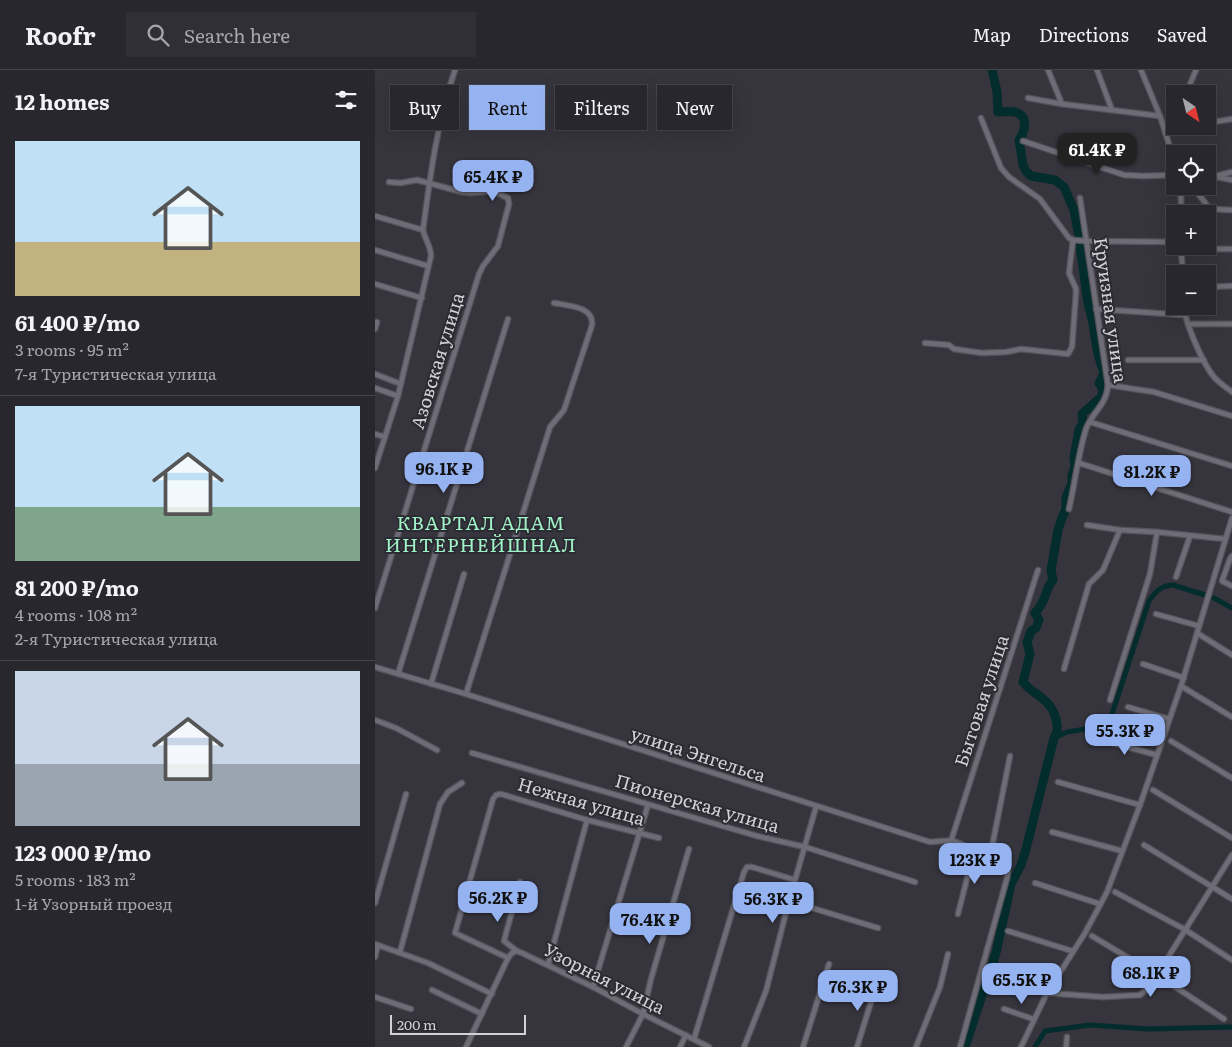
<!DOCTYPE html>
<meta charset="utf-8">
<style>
:root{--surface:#28272d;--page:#302f35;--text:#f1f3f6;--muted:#a5a5aa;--line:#444449;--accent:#95b2f1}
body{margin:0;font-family:Literata,serif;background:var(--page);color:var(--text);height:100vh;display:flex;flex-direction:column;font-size:19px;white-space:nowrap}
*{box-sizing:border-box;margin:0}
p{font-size:16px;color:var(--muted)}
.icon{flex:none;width:28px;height:28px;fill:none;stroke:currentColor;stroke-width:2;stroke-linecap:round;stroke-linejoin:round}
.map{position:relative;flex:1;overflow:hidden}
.sheet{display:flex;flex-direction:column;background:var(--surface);width:375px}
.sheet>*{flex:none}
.guide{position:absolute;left:15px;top:15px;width:475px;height:45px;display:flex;gap:10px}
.needle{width:32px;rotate:145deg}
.controls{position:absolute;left:791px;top:15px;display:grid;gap:10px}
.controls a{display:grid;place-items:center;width:50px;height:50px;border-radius:0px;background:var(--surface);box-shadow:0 5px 20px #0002,0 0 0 1px var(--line);font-size:25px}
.scale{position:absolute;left:15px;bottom:12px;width:136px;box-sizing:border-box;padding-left:5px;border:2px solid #d2d1d6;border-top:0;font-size:14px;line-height:18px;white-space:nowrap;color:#d2d1d6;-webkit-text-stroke:4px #2c2a32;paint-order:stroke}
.price{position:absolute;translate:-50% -42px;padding:0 11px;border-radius:10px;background:var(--accent);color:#111;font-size:16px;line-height:32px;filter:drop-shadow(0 1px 2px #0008)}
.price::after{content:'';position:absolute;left:50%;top:30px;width:15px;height:11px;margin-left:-8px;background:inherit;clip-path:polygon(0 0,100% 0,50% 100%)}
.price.on{background:#222;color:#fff}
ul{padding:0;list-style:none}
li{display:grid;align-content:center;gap:10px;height:265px;padding:0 15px}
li+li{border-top:1px solid var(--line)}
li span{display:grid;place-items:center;height:155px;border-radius:0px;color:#555}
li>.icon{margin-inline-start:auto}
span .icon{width:90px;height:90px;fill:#fffc;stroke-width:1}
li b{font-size:21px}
h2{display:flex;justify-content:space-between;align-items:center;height:60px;padding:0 15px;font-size:21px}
.chip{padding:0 18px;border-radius:0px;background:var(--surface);box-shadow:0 5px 20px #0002,0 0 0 1px var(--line);font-size:18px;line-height:45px}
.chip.on{background:var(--accent);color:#111}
header{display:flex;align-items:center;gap:30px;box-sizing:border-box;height:70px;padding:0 25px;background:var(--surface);border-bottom:1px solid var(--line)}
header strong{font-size:24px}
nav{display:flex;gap:28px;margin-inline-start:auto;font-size:18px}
.search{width:350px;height:45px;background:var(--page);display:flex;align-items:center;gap:12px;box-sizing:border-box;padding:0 18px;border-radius:0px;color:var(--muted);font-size:19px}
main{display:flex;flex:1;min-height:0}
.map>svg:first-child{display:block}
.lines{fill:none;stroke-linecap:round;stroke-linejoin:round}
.canal{stroke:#032c2d;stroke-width:5}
.river{stroke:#032c2d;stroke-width:9}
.minor-casing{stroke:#535259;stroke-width:7}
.minor{stroke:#6e6c76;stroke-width:4.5}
.labels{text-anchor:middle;stroke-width:4;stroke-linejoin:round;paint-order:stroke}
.street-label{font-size:18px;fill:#d2d1d6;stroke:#2c2a32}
.neighbourhood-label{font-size:19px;letter-spacing:1px;fill:#a0f2c7;stroke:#2c2a32}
</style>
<header>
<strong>Roofr</strong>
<div class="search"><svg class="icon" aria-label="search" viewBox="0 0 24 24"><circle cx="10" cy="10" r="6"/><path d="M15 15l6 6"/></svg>Search here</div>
<nav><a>Map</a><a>Directions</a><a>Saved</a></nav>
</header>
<main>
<section class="sheet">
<h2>12 homes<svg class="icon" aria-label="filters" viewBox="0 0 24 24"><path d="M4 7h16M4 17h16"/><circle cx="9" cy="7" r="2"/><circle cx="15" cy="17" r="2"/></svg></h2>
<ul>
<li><span style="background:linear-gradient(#bfe0f5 65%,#c2b280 0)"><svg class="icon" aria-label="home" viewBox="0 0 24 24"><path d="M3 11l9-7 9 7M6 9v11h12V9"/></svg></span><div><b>61 400 ₽/mo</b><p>3 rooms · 95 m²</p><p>7-я Туристическая улица</p></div></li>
<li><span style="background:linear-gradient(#bfe0f5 65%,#7fa58c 0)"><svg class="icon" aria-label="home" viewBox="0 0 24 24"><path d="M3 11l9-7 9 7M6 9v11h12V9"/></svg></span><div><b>81 200 ₽/mo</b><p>4 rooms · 108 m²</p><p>2-я Туристическая улица</p></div></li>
<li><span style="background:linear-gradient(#c9d6e8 60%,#9aa5b1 0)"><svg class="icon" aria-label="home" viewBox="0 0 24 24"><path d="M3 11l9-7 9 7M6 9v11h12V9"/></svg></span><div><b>123 000 ₽/mo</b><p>5 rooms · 183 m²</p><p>1-й Узорный проезд</p></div></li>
</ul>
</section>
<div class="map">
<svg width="857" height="977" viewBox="0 0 857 977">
<rect width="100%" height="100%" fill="#36343c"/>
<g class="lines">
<g class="canal">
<polyline points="839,528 857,538"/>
<path d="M679 668 692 662 724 657 736 647 774 531C779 523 787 515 798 515L830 525"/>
<polyline points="660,977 670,961 715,955 773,959 857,957"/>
</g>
<g class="river">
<path d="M617 0 622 22 623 42C628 42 635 41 640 42 654 46 650 61 644 70L648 95 651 101 656 106 680 110 689 117 699 140 704 167"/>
<path d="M590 977 621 883 636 814 646 795 651 779 679 668C683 661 683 658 681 649 675 627 660 627 648 612L655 584 652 572 656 561 661 558 664 550 660 543C672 531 669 520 678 510L676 500 683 460 687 448 691 439V428L697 413V405L700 397 699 387 704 360 708 353 707 344 727 326 728 319 724 313 727 308 729 301C723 291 721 272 719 260 718 251 715 242 713 233 710 214 708 195 705 175"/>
</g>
<defs>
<g id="minor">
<polyline points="673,0 687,34"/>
<polyline points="722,0 737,40"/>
<polyline points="766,0 785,46 800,93"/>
<polyline points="811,24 821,0"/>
<polyline points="653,28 687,34 785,46"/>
<polyline points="606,48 626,98 634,107 665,129 694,168 698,170 711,171 800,172"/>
<polyline points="832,53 857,49"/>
<polyline points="796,61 800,52"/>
<polyline points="790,63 818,56"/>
<polyline points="648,71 749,105 768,106 800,105"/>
<polyline points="842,107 857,110"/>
<polyline points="832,108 857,102"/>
<polyline points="806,116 806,144"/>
<polyline points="817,116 835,139 857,140"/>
<polyline points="0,146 48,160"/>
<polyline points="806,178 808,204"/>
<polyline points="806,179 857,179"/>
<polyline points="0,180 53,196"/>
<polyline points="0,214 47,228"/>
<polyline points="832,217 857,216"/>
<path d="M809 236C810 253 828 294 839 307 844 313 851 317 857 322"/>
<polyline points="721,239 810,245"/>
<polyline points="813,254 857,254"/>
<polyline points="0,259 2,252"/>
<polyline points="550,273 574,275 579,279 607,283 631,282 646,279 693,284 697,277 701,223 701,219 694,203 698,170"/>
<polyline points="753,290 829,290"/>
<polyline points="0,304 26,314"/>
<polyline points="733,315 779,322 857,346"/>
<polyline points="0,318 23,326"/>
<polyline points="715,352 857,396"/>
<polyline points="0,364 10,367"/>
<polyline points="704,393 857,442"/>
<path d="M0 398 23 326 56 186C56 176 50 170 48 160 55 107 62 52 80 0"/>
<path d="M694 439C700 413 703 385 711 359 717 342 732 335 733 315L705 128"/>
<polyline points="712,455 745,460 782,462 850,469"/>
<polyline points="857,486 855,489 847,511 857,516"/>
<polyline points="801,507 815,466"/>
<polyline points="0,538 104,204 108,196 123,176 134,134 133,128 118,121 96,123 87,122 42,110 25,113 14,112"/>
<polyline points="781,544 824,556"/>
<polyline points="822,563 857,585"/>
<polyline points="768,594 809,608"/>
<path d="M0 597 91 624 555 772C562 772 570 770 576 771 587 772 626 793 633 802L632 808 585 977"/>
<polyline points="689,599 714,514 728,500 745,460"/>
<polyline points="23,604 133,249"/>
<polyline points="56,614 89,504"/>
<polyline points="806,616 857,647"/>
<path d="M91 624 175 357 189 340 217 255C219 236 193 236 179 233"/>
<polyline points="735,630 775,504 782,462"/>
<polyline points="753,637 794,649"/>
<polyline points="0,650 21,658 62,680"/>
<polyline points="723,669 782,685"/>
<polyline points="796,671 857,708"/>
<polyline points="97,683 382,766 430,777 540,812"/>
<polyline points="683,712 765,735"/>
<polyline points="778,720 857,768"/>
<polyline points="677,762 747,781"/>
<polyline points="284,768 212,750 126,724 121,725 118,729 80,863 133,888 137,883 142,881 147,883 218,917 268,944 334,977"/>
<polyline points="576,771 663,500"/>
<polyline points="769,775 857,829"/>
<polyline points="610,786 617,777 635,686"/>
<polyline points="660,813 725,834"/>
<polyline points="740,822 809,859 857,890"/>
<polyline points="414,831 503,858"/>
<polyline points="0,833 31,724"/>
<polyline points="583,844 599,781"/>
<polyline points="633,861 697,881"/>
<polyline points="717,866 782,905 849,949"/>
<polyline points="0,874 53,893 117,924"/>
<polyline points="142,881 129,871 145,812"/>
<polyline points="25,882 65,734 73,722 87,713"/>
<polyline points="0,887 3,875"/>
<polyline points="173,895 212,750"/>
<polyline points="620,905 672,923 728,927 765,925 773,918 782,905 857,785"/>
<polyline points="218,917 273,735"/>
<polyline points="57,920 107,944"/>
<polyline points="0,927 36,939"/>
<polyline points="629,939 658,949"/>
<polyline points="319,969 369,802 372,797 377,797 420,810"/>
<polyline points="91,977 133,888"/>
<polyline points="251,977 268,944 276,909 314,779"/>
<polyline points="305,977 311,965"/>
<polyline points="369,977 391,921 414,831 441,737"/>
<polyline points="428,977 454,894"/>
<polyline points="482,977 502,913"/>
<polyline points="541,977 565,917 573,884"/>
<polyline points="646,977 672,923 710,863 732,822 765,735 806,616 857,448"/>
<polyline points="691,977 692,967"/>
</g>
</defs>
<use href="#minor" class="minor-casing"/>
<use href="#minor" class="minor"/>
</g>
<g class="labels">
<g class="street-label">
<text transform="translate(735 240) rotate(82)" y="6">Круизная улица</text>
<text transform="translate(63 291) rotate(-73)" y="6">Азовская улица</text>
<text transform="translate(607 631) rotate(-72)" y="6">Бытовая улица</text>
<text transform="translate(323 685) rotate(18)" y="6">улица Энгельса</text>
<text transform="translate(206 732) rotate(16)" y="6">Нежная улица</text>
<text transform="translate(322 734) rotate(16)" y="6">Пионерская улица</text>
<text transform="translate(229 909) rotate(27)" y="6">Узорная улица</text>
</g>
<g class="neighbourhood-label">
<text x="106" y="460">КВАРТАЛ АДАМ<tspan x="106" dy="22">ИНТЕРНЕЙШНАЛ</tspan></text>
</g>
</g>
</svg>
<div class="controls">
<a><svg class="needle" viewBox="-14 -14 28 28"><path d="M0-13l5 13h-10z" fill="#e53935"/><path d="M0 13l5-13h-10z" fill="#a5a5aa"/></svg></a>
<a><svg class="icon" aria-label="locate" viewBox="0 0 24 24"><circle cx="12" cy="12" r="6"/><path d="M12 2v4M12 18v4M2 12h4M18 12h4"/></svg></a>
<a>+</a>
<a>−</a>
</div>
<div class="scale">200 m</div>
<b class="price on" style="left:722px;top:105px">61.4K ₽</b>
<b class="price" style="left:118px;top:132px">65.4K ₽</b>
<b class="price" style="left:69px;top:424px">96.1K ₽</b>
<b class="price" style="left:777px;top:427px">81.2K ₽</b>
<b class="price" style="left:750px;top:686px">55.3K ₽</b>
<b class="price" style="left:600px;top:815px">123K ₽</b>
<b class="price" style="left:123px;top:853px">56.2K ₽</b>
<b class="price" style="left:398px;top:854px">56.3K ₽</b>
<b class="price" style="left:275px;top:875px">76.4K ₽</b>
<b class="price" style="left:776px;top:928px">68.1K ₽</b>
<b class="price" style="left:647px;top:935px">65.5K ₽</b>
<b class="price" style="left:483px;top:942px">76.3K ₽</b>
<div class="guide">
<a class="chip">Buy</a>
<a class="chip on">Rent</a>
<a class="chip">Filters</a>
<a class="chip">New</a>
</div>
</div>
</main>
